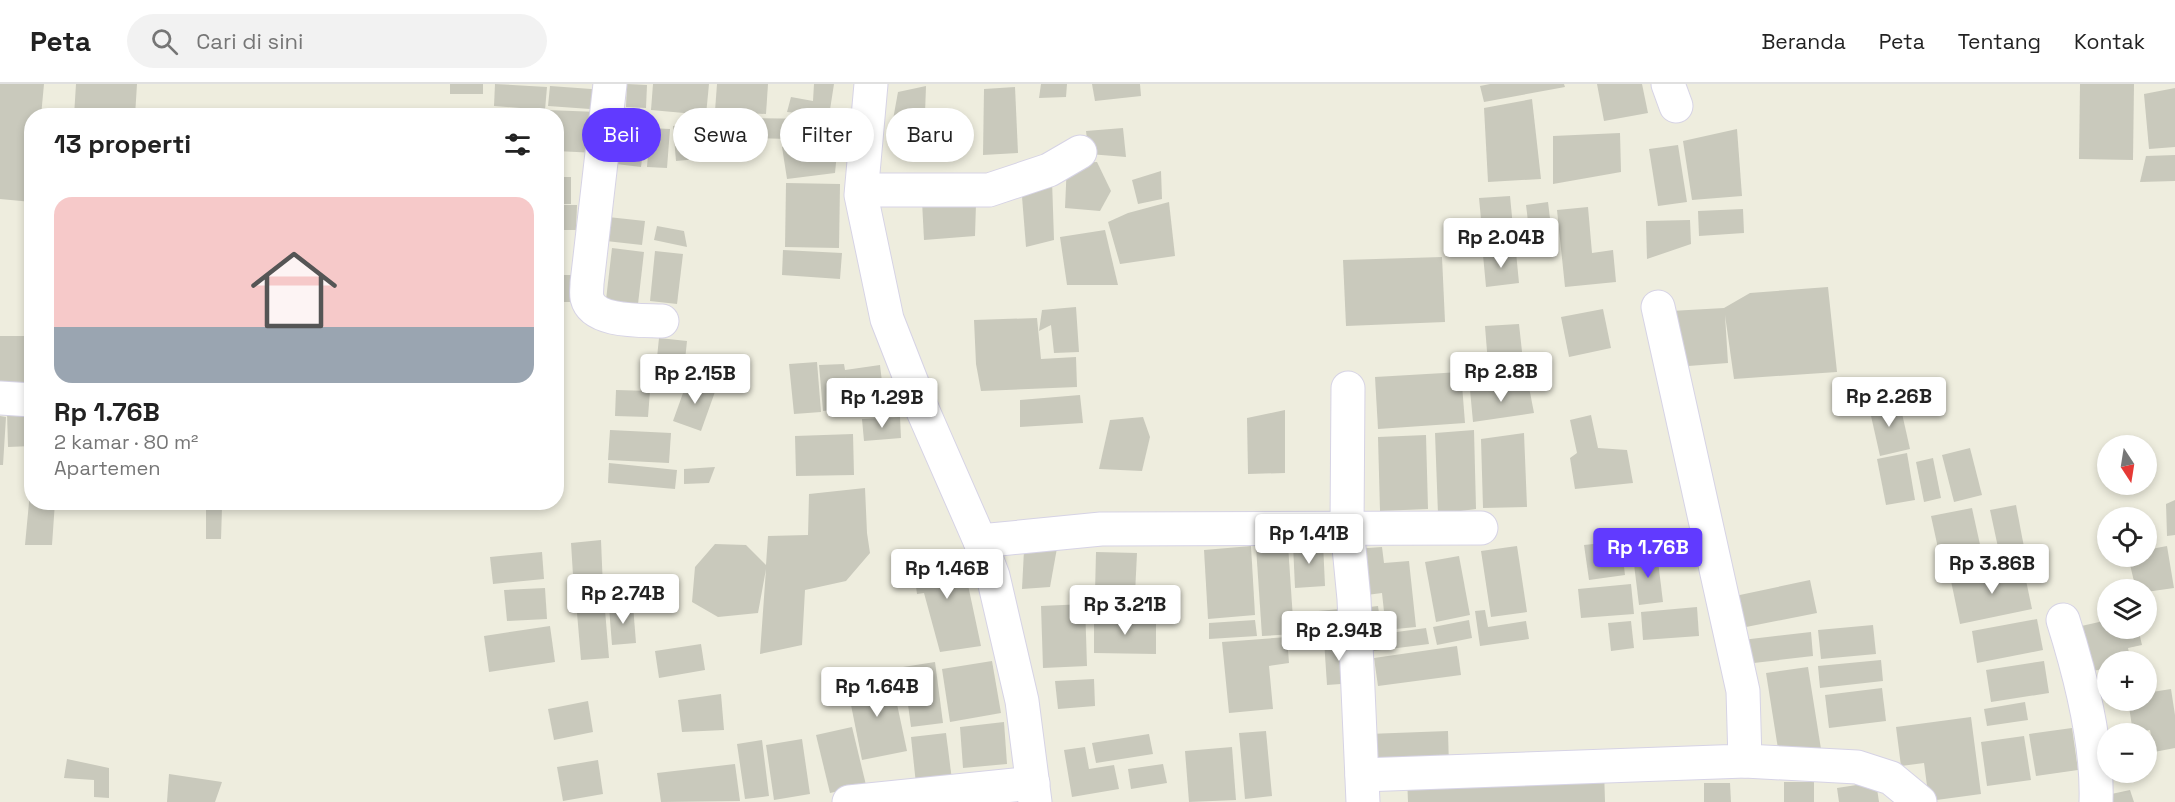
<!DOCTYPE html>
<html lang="id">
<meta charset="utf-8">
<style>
:root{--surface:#fff;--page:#f2f2f2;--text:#222;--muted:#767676;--line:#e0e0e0;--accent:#613aff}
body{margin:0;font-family:"Space Grotesk",sans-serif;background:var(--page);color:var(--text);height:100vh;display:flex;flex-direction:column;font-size:22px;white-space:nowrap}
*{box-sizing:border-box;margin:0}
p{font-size:20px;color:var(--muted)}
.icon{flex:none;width:33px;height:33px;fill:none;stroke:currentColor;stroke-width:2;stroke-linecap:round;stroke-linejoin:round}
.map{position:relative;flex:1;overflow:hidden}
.drawer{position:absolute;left:24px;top:24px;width:540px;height:402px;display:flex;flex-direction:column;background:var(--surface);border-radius:24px;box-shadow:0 3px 9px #0003}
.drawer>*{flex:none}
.guide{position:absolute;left:582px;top:24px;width:570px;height:54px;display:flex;gap:12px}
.needle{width:39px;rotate:168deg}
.buttons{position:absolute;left:2097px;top:351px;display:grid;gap:12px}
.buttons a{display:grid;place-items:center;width:60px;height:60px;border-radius:50%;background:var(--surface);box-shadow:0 3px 9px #0003;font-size:30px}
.price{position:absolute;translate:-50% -51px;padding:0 14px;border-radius:6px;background:#fff;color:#222;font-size:20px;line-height:39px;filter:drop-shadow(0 2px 3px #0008)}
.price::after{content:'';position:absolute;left:50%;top:36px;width:18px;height:14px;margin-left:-9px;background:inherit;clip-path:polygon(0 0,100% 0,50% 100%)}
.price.on{background:var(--accent);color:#fff}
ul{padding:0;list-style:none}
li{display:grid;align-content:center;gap:12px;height:318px;padding:0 30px}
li+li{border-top:2px solid var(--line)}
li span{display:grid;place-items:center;height:186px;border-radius:18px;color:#555}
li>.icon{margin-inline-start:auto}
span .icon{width:108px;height:108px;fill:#fffc;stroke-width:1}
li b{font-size:26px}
h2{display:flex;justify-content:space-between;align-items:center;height:72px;padding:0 30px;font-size:26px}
.tag{padding:0 21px;border-radius:27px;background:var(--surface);box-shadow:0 3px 9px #0003;font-size:21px;line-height:54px}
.tag.on{background:var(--accent);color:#fff}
header{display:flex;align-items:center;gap:36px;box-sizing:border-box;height:84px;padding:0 30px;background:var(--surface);border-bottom:2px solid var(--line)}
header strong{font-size:28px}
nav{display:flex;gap:33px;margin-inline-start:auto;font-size:21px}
.search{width:420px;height:54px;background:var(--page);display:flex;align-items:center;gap:15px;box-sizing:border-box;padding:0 21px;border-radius:33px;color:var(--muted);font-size:22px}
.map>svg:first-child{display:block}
.building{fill:#c9c9bc}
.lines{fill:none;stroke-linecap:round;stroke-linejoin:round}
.minor-casing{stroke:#d6d3e5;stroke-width:35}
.minor{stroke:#fff;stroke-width:33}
</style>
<header>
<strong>Peta</strong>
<div class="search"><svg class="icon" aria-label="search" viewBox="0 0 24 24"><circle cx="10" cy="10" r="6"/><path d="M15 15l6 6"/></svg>Cari di sini</div>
<nav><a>Beranda</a><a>Peta</a><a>Tentang</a><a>Kontak</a></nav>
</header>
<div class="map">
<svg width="2175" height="718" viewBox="0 0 2175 718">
<rect width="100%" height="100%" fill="#eeedde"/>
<g class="building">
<polygon points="0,0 44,0 41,32 32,32 32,118 0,115"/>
<polygon points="76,0 137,0 135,32 74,32"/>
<rect x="450" y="0" width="33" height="10"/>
<polygon points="495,0 547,3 545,26 494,22"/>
<polygon points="627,0 647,1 646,24 626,23"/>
<polygon points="653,0 709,0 706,31 651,26"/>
<polygon points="717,0 768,0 766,30 715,27"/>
<polygon points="814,0 834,0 829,32 787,28 791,13 813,17"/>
<polygon points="1041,0 1067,0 1066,13 1039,14"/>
<polygon points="1092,0 1140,0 1141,12 1095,17"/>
<polygon points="1490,0 1564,0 1565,3 1484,18 1480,2"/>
<polygon points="1597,0 1642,0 1648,29 1604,37"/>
<polygon points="2080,0 2134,0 2133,76 2079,75"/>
<polygon points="550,2 605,6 604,26 548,22"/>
<polygon points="926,2 924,57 890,52 898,8"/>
<polygon points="1015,3 1018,69 983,71 984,5"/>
<polygon points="2175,4 2175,63 2149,65 2144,10"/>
<polygon points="1532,15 1541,95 1488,98 1484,24"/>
<polygon points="539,26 540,32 502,32 502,29"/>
<polygon points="546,26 599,28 597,69 556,67 556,32 546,32"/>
<polygon points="622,31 647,34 641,83 616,80"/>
<polygon points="710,34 745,38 741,75 709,74"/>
<polygon points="753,34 822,35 822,56 752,54"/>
<polygon points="705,38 709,74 676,77 673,42"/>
<polygon points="650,44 670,45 667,84 647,83"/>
<polygon points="1123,44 1126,73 1089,70 1086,47"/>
<polygon points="1737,45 1742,112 1692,116 1683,57"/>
<polygon points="1620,49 1621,88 1553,100 1553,52"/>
<polygon points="838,59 835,89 787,95 782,63"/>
<polygon points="1678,61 1687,118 1658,122 1649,65"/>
<polygon points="2175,71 2175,97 2140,98 2146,72"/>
<polygon points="1097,78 1111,107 1100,127 1065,124 1067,79"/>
<polygon points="1161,87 1162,115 1138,120 1132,96"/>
<rect x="556" y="93" width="15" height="27"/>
<polygon points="1052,96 1054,156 1026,163 1021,100"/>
<polygon points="786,99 840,100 839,164 785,163"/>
<polygon points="1510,112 1515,164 1484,167 1479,114"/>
<polygon points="922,117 976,119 975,152 924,156"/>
<polygon points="1169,118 1175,172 1120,180 1108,138 1128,129"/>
<polygon points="1548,118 1553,159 1531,162 1526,121"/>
<polygon points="556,121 577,121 576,146 556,146"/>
<polygon points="1588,123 1592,169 1613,166 1616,198 1565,203 1557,126"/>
<polygon points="1743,125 1744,149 1699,152 1698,127"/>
<polygon points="608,133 645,137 642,161 606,157"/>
<polygon points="1690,136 1691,160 1647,175 1646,137"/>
<polygon points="657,142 684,147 687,163 654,156"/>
<polygon points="1105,146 1118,201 1067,201 1060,153"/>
<polygon points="556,151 564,152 561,184 556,184"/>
<polygon points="612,164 644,168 638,220 606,216"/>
<polygon points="783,166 842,169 840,195 782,191"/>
<polygon points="655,167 683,170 677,220 650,217"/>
<polygon points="1516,168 1519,199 1486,203 1483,171"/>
<polygon points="1442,173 1445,238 1346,242 1343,176"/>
<polygon points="558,191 574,191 574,218 559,218"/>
<polygon points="1828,203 1837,288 1734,295 1725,231 1728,279 1675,283 1671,227 1724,224 1750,209"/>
<polygon points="1076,223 1079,268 1054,269 1051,241 1039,247 1042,226"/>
<polygon points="1603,225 1611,264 1569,273 1561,233"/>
<polygon points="1037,234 1041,275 1076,273 1077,303 981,307 976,280 974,236"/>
<polygon points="1519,240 1523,277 1488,280 1485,242"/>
<rect x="0" y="252" width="32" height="56"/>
<polygon points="659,254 687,257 682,305 654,303"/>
<polygon points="817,278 821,328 794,330 789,280"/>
<polygon points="844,280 845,286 880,281 885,323 850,328 845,293 847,325 823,327 819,281"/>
<polygon points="1461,288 1465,339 1378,345 1375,293"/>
<polygon points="688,295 716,305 701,347 673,337"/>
<polygon points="1529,303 1534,329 1473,338 1470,306"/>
<polygon points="616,306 650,307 648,333 615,332"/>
<polygon points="1080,311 1083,339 1020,343 1020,316"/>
<polygon points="1899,316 1910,365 1880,372 1869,323"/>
<polygon points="1285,326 1285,389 1248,390 1247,334"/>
<polygon points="32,327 32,362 8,363 7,328"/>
<polygon points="1591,331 1598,364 1627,366 1633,399 1575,405 1570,374 1577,369 1570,336"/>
<polygon points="0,332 6,333 3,381 0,381"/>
<polygon points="900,333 901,354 864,357 862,335"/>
<polygon points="1143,333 1150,353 1142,387 1099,385 1110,336"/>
<polygon points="610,346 671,349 669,379 608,376"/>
<polygon points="1474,346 1476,425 1438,430 1435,349"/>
<polygon points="1524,349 1527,423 1483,424 1481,355"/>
<polygon points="853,350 854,391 796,392 795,352"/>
<polygon points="1426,351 1428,425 1380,427 1378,353"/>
<polygon points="1970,364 1982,411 1954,418 1942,371"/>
<polygon points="1907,369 1915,416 1886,421 1877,375"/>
<polygon points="1933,374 1941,414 1924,418 1916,378"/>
<polygon points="609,379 677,386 675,405 608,399"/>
<polygon points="715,383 709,399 684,400 684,385"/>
<polygon points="865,404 867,449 870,469 846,497 805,506 802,561 760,570 766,485 758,529 718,533 692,518 695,483 715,460 746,461 766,481 768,452 808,451 809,410"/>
<polygon points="30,408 32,409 32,418 55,418 52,461 25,461"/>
<polygon points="2175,416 2175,451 2167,452 2166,420"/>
<polygon points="2016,421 2024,463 1999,468 1990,426"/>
<polygon points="206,424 222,424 221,455 206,455"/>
<polygon points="1972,424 1984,479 1943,487 1931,432"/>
<polygon points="601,456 603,505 574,507 571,459"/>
<polygon points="1621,457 1625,491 1589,496 1584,461"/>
<polygon points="1323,459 1325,502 1295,504 1293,460"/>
<polygon points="1288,461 1294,550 1262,552 1256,463"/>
<polygon points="1251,462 1255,531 1208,535 1204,466"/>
<polygon points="1517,462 1527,528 1491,533 1481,467"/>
<polygon points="2167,462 2174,504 2146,508 2146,506 2136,506 2128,472 2146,472 2146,466"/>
<polygon points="1382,463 1384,479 1409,477 1416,543 1386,546 1382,509 1359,512 1354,465"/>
<polygon points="1057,464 1050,503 1022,505 1024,466"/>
<polygon points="542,468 544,495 493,500 490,473"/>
<polygon points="962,468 961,502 968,501 981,562 940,568 924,509 917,510 912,473"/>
<polygon points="1096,468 1137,469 1135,510 1095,509"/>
<polygon points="1657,469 1663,518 1639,521 1633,472"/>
<polygon points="1459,472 1470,531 1436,538 1425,478"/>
<polygon points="2023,482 2032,525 1960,540 1951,497"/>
<polygon points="1810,496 1817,529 1741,544 1735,512"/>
<polygon points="1631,500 1634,530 1581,534 1578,505"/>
<polygon points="545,504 547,535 507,537 504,506"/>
<polygon points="1096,513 1158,514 1158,530 1096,530"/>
<polygon points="604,514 609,574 581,576 576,517"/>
<polygon points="1085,520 1087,582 1043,584 1041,522"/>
<polygon points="633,521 636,559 612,561 609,523"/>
<polygon points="1378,522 1382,550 1426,544 1429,560 1366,568 1361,524"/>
<polygon points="1697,523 1699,552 1643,556 1641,528"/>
<polygon points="1351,524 1353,550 1320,553 1318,527"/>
<polygon points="1485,526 1488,543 1526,537 1529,555 1480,562 1475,527"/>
<polygon points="1094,535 1156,535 1156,570 1094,569"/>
<polygon points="2037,535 2043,566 1977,579 1972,547"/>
<polygon points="1255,536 1257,552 1209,555 1209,539"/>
<polygon points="1469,536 1472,554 1437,561 1433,543"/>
<polygon points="2108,536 2108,544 2138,544 2142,561 2128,564 2131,578 2108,578 2108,584 2088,588 2077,543"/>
<polygon points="1631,537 1634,564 1611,567 1608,539"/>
<polygon points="1873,541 1876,570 1821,575 1818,546"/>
<polygon points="550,542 555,578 489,588 484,552"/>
<polygon points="1811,548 1813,572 1745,580 1742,556"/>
<polygon points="1287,553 1289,579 1269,582 1273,625 1229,629 1222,558"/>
<polygon points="1350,554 1354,599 1327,601 1324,556"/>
<polygon points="701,560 705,586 659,594 655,567"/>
<polygon points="1457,562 1461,591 1378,602 1374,574"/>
<polygon points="1881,576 1883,597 1820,604 1818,582"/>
<polygon points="992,577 1001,629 950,638 942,585"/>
<polygon points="2044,577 2049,609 1991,618 1986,586"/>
<polygon points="935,578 943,639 911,643 903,583"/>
<polygon points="1808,583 1821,665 1779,671 1766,589"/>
<polygon points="891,592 907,667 862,676 847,601"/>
<polygon points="1094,595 1095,622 1058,625 1055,597"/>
<polygon points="1882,604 1886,637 1829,644 1825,611"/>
<polygon points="2171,605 2175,631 2175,664 2154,668 2150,646 2133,649 2128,616 2146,616 2146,609"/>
<polygon points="721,610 724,646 682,648 678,616"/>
<polygon points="588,617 593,648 554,656 548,625"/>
<polygon points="2025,618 2028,636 1987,642 1984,625"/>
<polygon points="1971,633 1981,710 1929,717 1924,679 1901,682 1896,643"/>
<polygon points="1004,638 1007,680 963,684 960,643"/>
<polygon points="852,643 866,701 830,709 816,651"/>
<polygon points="2072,644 2078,686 2036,692 2029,650"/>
<polygon points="1266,647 1272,712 1245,715 1239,649"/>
<polygon points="1448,647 1449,683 1369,685 1368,650"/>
<polygon points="946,649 952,696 916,700 911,653"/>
<polygon points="1149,650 1153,670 1096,679 1092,659"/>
<polygon points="2024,652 2031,696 1987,702 1981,658"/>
<polygon points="802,655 810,710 774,716 766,661"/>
<polygon points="762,656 769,712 745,715 737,660"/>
<polygon points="1085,663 1089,685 1114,681 1119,705 1072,713 1064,666"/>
<polygon points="1232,663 1236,716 1189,718 1185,667"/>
<polygon points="67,675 109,684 109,714 94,713 94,696 64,694"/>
<polygon points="598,676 603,710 563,717 557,683"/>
<polygon points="735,680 740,717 661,718 657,689"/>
<polygon points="1163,680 1167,699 1131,705 1128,685"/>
<polygon points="1604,686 1605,718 1408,718 1407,693"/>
<polygon points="169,690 222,698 215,718 167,718"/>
<rect x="1784" y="698" width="30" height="20"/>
<polygon points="1876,698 1879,718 1839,718 1837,704"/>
<polygon points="1704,699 1730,699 1731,718 1704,718"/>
<polygon points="2130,706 2134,718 2101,718 2102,712"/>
</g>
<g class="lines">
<defs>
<g id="minor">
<path d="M610 0 587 199C587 204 586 209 587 214 593 239 642 236 662 237"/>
<polyline points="871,0 861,111 887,235 923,327 980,457 993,492 1022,617 1035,718"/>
<polyline points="1668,0 1676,22"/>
<polyline points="862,106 989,106 1049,86 1080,68"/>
<polyline points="1348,304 1347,443 1354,515 1363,718"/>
<polyline points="0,314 32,316"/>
<polyline points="980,457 1101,445 1481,444"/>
<path d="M2063 536C2081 593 2098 659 2096 718"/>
<polyline points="1745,677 1857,683 1891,694 1920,718"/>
<polyline points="1362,691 1745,677 1743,607 1658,223"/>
<polyline points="849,718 1033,699"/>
</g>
</defs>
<use href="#minor" class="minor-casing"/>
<use href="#minor" class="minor"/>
</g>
</svg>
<div class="buttons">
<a><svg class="needle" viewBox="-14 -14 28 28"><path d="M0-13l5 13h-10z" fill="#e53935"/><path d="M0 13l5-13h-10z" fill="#767676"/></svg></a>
<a><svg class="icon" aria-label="locate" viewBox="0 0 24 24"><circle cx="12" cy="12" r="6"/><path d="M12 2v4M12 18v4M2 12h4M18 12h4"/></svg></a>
<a><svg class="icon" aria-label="layers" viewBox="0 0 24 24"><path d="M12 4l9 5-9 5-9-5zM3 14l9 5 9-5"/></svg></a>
<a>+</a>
<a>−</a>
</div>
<b class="price" style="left:1501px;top:185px">Rp 2.04B</b>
<b class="price" style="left:1501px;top:319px">Rp 2.8B</b>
<b class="price" style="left:695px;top:321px">Rp 2.15B</b>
<b class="price" style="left:1889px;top:344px">Rp 2.26B</b>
<b class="price" style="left:882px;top:345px">Rp 1.29B</b>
<b class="price" style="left:1309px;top:481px">Rp 1.41B</b>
<b class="price on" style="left:1648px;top:495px">Rp 1.76B</b>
<b class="price" style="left:1992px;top:511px">Rp 3.86B</b>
<b class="price" style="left:947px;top:516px">Rp 1.46B</b>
<b class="price" style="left:623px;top:541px">Rp 2.74B</b>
<b class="price" style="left:1125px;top:552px">Rp 3.21B</b>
<b class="price" style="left:1339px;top:578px">Rp 2.94B</b>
<b class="price" style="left:877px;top:634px">Rp 1.64B</b>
<div class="guide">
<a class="tag on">Beli</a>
<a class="tag">Sewa</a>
<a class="tag">Filter</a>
<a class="tag">Baru</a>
</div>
<section class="drawer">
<h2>13 properti<svg class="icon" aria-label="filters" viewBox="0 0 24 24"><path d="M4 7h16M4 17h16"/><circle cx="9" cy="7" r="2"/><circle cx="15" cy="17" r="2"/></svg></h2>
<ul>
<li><span style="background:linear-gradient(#f6c9c9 70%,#9aa5b1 0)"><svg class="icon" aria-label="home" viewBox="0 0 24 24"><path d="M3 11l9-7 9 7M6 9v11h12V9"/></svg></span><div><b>Rp 1.76B</b><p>2 kamar · 80 m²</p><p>Apartemen</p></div></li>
</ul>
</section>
</div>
